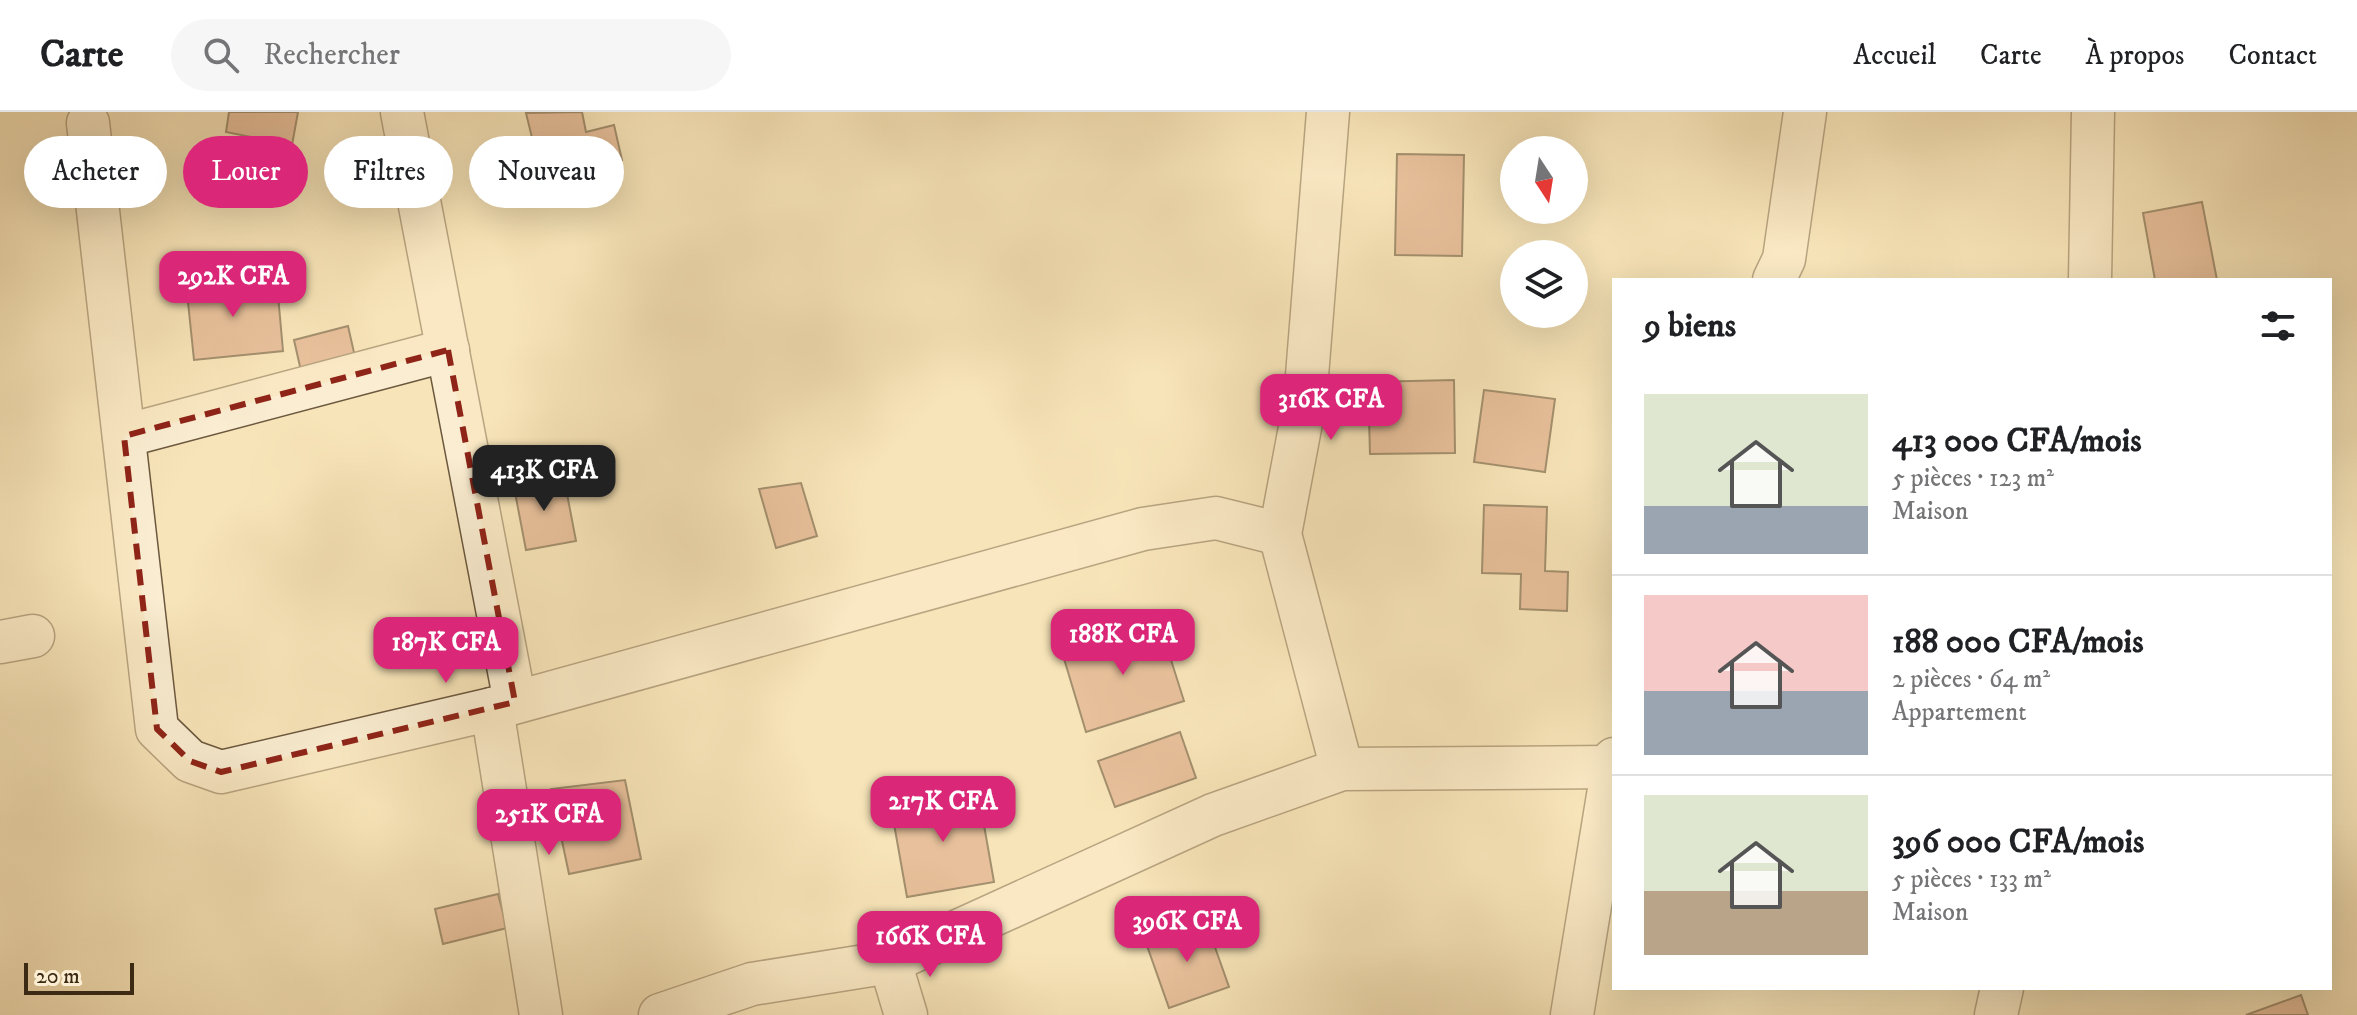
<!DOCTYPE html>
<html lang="fr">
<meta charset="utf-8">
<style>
:root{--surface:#fff;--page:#f6f6f6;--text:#202124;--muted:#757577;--line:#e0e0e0;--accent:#db2777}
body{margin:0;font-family:"IM FELL DW Pica",serif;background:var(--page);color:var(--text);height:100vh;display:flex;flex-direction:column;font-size:30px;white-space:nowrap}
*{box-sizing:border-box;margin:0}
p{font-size:26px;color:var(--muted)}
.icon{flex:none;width:44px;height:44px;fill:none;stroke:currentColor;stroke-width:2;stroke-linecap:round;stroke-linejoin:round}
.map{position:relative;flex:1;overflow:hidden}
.details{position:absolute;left:1612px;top:166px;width:720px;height:712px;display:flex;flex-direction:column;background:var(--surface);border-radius:0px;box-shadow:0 8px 32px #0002}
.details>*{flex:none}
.banner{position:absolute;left:24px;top:24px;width:760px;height:72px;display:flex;gap:16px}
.needle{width:52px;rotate:168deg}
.fabs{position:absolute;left:1500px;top:24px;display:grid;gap:16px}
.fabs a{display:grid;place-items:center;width:88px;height:88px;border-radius:50%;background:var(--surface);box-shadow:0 8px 32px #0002;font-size:40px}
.scale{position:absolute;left:24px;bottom:20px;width:110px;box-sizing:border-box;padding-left:8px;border:4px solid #3d2a15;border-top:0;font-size:22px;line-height:28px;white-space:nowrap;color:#3d2a15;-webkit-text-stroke:6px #faedd1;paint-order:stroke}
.price{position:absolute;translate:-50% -68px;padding:0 18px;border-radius:16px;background:var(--accent);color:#fff;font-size:26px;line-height:52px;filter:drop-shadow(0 2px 4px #0008)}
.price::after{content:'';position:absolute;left:50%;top:48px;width:24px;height:18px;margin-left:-12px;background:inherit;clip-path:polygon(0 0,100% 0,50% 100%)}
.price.active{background:#222;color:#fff}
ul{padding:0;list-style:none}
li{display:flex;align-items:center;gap:24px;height:200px;padding:0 32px}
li+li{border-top:2px solid var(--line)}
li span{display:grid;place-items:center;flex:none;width:224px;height:160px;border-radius:0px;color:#555}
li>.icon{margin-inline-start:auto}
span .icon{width:96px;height:96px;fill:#fffc;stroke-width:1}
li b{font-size:34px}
h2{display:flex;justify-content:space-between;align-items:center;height:96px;padding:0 32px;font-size:34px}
.chip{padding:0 28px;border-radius:36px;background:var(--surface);box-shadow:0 8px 32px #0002;font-size:28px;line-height:72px}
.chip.active{background:var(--accent);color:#fff}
header{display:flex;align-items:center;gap:48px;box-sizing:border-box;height:112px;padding:0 40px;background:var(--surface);border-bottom:2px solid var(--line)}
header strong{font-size:38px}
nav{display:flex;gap:44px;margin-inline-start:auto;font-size:28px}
.search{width:560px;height:72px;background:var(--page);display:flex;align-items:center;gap:20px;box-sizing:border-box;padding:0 28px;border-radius:44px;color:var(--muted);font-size:30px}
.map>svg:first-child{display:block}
.building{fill:#d6977a;stroke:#3d2a15;stroke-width:2}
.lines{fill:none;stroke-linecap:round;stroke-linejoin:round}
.minor-casing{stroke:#6c583e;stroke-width:45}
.minor{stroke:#faedd1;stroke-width:42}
.marked{fill:none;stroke:#8f2418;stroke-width:6;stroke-dasharray:16 10;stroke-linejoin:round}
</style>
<header>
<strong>Carte</strong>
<div class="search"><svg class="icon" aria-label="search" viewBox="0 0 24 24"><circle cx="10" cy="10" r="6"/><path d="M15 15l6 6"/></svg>Rechercher</div>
<nav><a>Accueil</a><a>Carte</a><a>À propos</a><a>Contact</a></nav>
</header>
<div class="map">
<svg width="2357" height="903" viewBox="0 0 2357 903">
<rect width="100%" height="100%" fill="#f7e4b8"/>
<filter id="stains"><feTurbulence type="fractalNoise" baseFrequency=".0025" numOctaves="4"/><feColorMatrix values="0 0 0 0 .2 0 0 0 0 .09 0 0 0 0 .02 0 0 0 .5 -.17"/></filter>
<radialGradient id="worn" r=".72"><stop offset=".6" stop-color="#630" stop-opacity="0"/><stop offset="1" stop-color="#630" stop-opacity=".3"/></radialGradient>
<g class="building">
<polygon points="229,0 298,0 292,33 226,20"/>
<polygon points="582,0 586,20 614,13 622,48 542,67 526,1"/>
<polygon points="1397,42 1464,43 1462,144 1395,143"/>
<polygon points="2202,90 2217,168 2155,168 2143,101"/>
<polygon points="256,164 258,185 278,183 283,239 194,248 186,171"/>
<polygon points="348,214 355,245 301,259 294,228"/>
<polygon points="1454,268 1455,341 1370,342 1368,270"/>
<polygon points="1484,278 1555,287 1545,360 1474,350"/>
<polygon points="564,366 576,429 526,438 513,370"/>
<polygon points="801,371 817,424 776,436 759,377"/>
<polygon points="1484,393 1547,395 1545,459 1568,460 1567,499 1520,497 1521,462 1482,461"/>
<polygon points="1159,510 1184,589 1086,620 1062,540"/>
<polygon points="1180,620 1196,666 1115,695 1098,649"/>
<polygon points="625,668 641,747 569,762 551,677"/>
<polygon points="978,679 994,770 907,785 891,695"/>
<polygon points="498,782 507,816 443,832 435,797"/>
<polygon points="1205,807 1229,875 1169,896 1145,828"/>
<polygon points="2301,883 2308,903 2246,903"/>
</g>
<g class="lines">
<defs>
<g id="minor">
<polyline points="402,0 515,590"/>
<polyline points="1328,0 1305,289 1280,422 1342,657"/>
<polyline points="88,11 157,617 190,649 221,660 492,597 1143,417 1216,406 1280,422"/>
<polyline points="1774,168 1784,147 1805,0"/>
<polyline points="2090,168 2093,0"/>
<polyline points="124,324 448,238"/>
<polyline points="0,530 33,524"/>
<polyline points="492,597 541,903"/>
<polyline points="890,850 906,903"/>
<polyline points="660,903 752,872 890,850 1213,703 1342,657 1612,655"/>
<polyline points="1572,903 1614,647"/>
<polyline points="1996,903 2002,876"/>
</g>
</defs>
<use href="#minor" class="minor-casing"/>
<use href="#minor" class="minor"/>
</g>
<path d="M0 0H2357V903H0ZM448 238 515 590 221 660 190 649 157 617 124 324Z" fill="#f7e4b8" fill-opacity=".55" fill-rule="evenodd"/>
<path class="marked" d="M448 238 515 590 221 660 190 649 157 617 124 324Z"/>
<rect width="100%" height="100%" filter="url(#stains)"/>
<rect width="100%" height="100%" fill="url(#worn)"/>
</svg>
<div class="fabs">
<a><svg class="needle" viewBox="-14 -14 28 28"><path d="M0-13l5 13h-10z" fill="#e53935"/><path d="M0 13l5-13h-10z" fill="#757577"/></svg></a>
<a><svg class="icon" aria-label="layers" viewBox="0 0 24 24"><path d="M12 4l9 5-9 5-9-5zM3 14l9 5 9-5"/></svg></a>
</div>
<div class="scale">20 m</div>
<b class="price" style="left:233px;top:207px">292K CFA</b>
<b class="price" style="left:1331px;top:330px">316K CFA</b>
<b class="price active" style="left:544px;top:401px">413K CFA</b>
<b class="price" style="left:1123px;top:565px">188K CFA</b>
<b class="price" style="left:446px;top:573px">187K CFA</b>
<b class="price" style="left:943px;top:732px">217K CFA</b>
<b class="price" style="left:549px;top:745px">251K CFA</b>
<b class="price" style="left:1187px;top:852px">396K CFA</b>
<b class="price" style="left:930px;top:867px">166K CFA</b>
<div class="banner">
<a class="chip">Acheter</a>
<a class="chip active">Louer</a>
<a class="chip">Filtres</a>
<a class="chip">Nouveau</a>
</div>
<section class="details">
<h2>9 biens<svg class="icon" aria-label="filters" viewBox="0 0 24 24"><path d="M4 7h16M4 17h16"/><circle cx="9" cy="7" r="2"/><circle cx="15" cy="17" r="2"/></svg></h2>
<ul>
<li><span style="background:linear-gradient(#dfe7d0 70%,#9aa5b1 0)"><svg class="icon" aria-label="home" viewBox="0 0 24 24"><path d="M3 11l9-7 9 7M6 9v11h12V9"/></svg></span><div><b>413 000 CFA/mois</b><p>5 pièces · 123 m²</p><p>Maison</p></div></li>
<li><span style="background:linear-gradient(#f6c9c9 60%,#9aa5b1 0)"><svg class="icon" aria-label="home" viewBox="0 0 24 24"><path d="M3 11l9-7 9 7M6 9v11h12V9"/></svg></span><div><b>188 000 CFA/mois</b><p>2 pièces · 64 m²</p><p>Appartement</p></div></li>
<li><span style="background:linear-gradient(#dfe7d0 60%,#b9a48a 0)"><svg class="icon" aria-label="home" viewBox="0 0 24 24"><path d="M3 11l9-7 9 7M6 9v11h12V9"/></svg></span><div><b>396 000 CFA/mois</b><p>5 pièces · 133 m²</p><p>Maison</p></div></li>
</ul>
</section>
</div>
